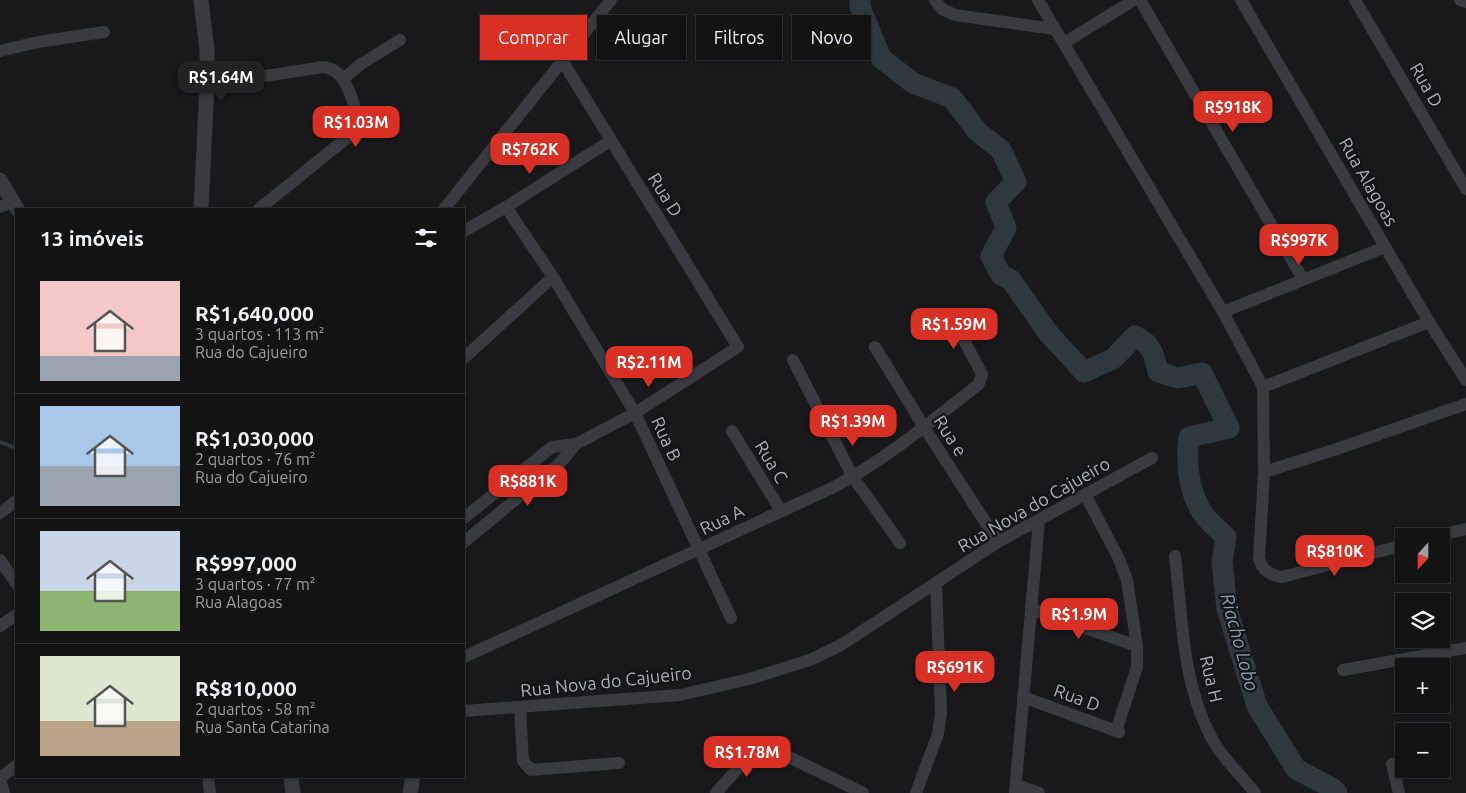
<!DOCTYPE html>
<html lang="pt">
<meta charset="utf-8">
<style>
:root{--surface:#131314;--page:#202022;--text:#f1f3f6;--muted:#9d9ea0;--line:#323234;--accent:#d93025}
body{margin:0;font-family:Ubuntu,sans-serif;background:var(--page);color:var(--text);height:100vh;display:flex;flex-direction:column;font-size:19px;white-space:nowrap}
*{box-sizing:border-box;margin:0}
p{font-size:16px;color:var(--muted)}
.icon{flex:none;width:28px;height:28px;fill:none;stroke:currentColor;stroke-width:2;stroke-linecap:round;stroke-linejoin:round}
.map{position:relative;flex:1;overflow:hidden}
.side{position:absolute;left:15px;top:208px;width:450px;height:570px;display:flex;flex-direction:column;background:var(--surface);border-radius:0px;box-shadow:0 1px 4px #0004,0 0 0 1px var(--line)}
.side>*{flex:none}
.hud{position:absolute;left:480px;top:15px;width:475px;height:45px;display:flex;gap:10px}
.needle{width:32px;rotate:201deg}
.tools{position:absolute;left:1395px;top:528px;display:grid;gap:10px}
.tools a{display:grid;place-items:center;width:55px;height:55px;border-radius:0px;background:var(--surface);box-shadow:0 1px 4px #0004,0 0 0 1px var(--line);font-size:25px}
.price{position:absolute;translate:-50% -42px;padding:0 11px;border-radius:10px;background:var(--accent);color:#fff;font-size:16px;line-height:32px;filter:drop-shadow(0 1px 2px #0008)}
.price::after{content:'';position:absolute;left:50%;top:30px;width:15px;height:11px;margin-left:-8px;background:inherit;clip-path:polygon(0 0,100% 0,50% 100%)}
.price.selected{background:#222;color:#fff}
ul{padding:0;list-style:none}
li{display:flex;align-items:center;gap:15px;height:125px;padding:0 25px}
li+li{border-top:1px solid var(--line)}
li span{display:grid;place-items:center;flex:none;width:140px;height:100px;border-radius:0px;color:#555}
li>.icon{margin-inline-start:auto}
span .icon{width:60px;height:60px;fill:#fffc;stroke-width:1}
li b{font-size:21px}
h2{display:flex;justify-content:space-between;align-items:center;height:60px;padding:0 25px;font-size:21px}
.chip{padding:0 18px;border-radius:0px;background:var(--surface);box-shadow:0 1px 4px #0004,0 0 0 1px var(--line);font-size:18px;line-height:45px}
.chip.selected{background:var(--accent);color:#fff}
.map>svg:first-child{display:block}
.lines{fill:none;stroke-linecap:round;stroke-linejoin:round}
.stream{stroke:#2f383f;stroke-width:4}
.river{stroke:#2f383f;stroke-width:21}
.minor{stroke:#3a3b40;stroke-width:12}
.tertiary{stroke:#3a3b40;stroke-width:15}
.labels{text-anchor:middle;stroke-width:4.5;stroke-linejoin:round;paint-order:stroke}
.street-label{font-size:18px;fill:#acb0bb;stroke:#141416}
.water-label{font-size:19px;font-style:italic;fill:#839db5;stroke:#141416}
</style>
<div class="map">
<svg width="1466" height="793" viewBox="0 0 1466 793">
<rect width="100%" height="100%" fill="#19191b"/>
<g class="lines">
<polyline class="stream" points="0,442 16,448"/>
<path class="river" d="M860 0V7L881 58 913 83 952 98 978 132 1001 150 1016 182 996 202 1006 228 991 256 1001 275 1011 280 1049 334 1084 372 1113 359 1135 336C1152 344 1154 354 1158 372L1178 378 1202 373 1229 428 1189 437C1186 460 1188 487 1200 509 1205 519 1218 529 1226 537L1222 562 1227 609 1257 706 1296 769 1332 788 1337 793"/>
<g class="minor">
<polyline points="935,0 942,9 955,15 1054,29"/>
<path d="M1038 0 1223 312 1263 387 1264 472 1259 559C1263 571 1270 575 1282 577L1404 545"/>
<polyline points="1140,0 1303,279"/>
<polyline points="1241,0 1429,322 1466,380"/>
<polyline points="1355,0 1466,189"/>
<polyline points="1460,0 1466,2"/>
<polyline points="1064,43 1134,0"/>
<polyline points="0,51 38,42 104,32"/>
<polyline points="343,79 361,64 400,40"/>
<path d="M207 85 323 67C348 69 352 102 359 121V128L259 209"/>
<polyline points="0,207 13,202"/>
<polyline points="506,207 553,277 635,413 731,618"/>
<polyline points="444,209 611,0"/>
<polyline points="464,231 506,207 610,141"/>
<polyline points="1223,312 1385,247"/>
<polyline points="875,347 924,427 998,542"/>
<polyline points="464,358 553,277"/>
<polyline points="793,360 853,477 900,543"/>
<polyline points="1263,387 1429,322"/>
<polyline points="732,431 781,511"/>
<polyline points="1264,472 1337,449 1466,404"/>
<polyline points="1085,494 1119,559 1127,580 1137,646 1137,667 1116,731"/>
<polyline points="0,513 16,501"/>
<polyline points="464,518 552,447 576,444 635,413 738,347 563,62"/>
<polyline points="1434,536 1466,529"/>
<polyline points="464,542 559,464 576,444"/>
<path d="M1175 556C1182 615 1182 681 1210 735 1221 757 1240 774 1255 793"/>
<polyline points="0,560 16,583"/>
<polyline points="1031,609 1137,646"/>
<polyline points="0,626 16,615"/>
<path d="M464 657 832 488C885 460 932 421 979 384L982 374 950 314"/>
<polyline points="1343,670 1466,648"/>
<polyline points="1023,697 1119,732"/>
<polyline points="520,708 523,761 531,770 619,763"/>
<polyline points="464,711 680,695 749,679 810,660 841,645 998,542 1152,458"/>
<polyline points="1392,764 1399,793"/>
<polyline points="208,776 210,793"/>
<polyline points="0,778 16,766"/>
<polyline points="0,778 4,793"/>
<polyline points="1017,785 1039,793"/>
<polyline points="716,793 760,743 863,793"/>
<polyline points="916,793 938,734 941,712 936,585"/>
<polyline points="1015,793 1039,520"/>
</g>
<g class="tertiary">
<polyline points="0,180 17,209"/>
<polyline points="201,209 207,85 207,50 201,0"/>
<polyline points="291,776 293,793"/>
<polyline points="410,793 413,776"/>
</g>
</g>
<g class="labels">
<g class="street-label">
<text transform="translate(1426 85) rotate(60)" y="6">Rua D</text>
<text transform="translate(1368 182) rotate(60)" y="6">Rua Alagoas</text>
<text transform="translate(665 195) rotate(58)" y="6">Rua D</text>
<text transform="translate(950 436) rotate(57)" y="6">Rua e</text>
<text transform="translate(666 439) rotate(65)" y="6">Rua B</text>
<text transform="translate(771 462) rotate(59)" y="6">Rua C</text>
<text transform="translate(1034 505) rotate(-30)" y="6">Rua Nova do Cajueiro</text>
<text transform="translate(722 520) rotate(-26)" y="6">Rua A</text>
<text transform="translate(1211 679) rotate(77)" y="6">Rua H</text>
<text transform="translate(606 682) rotate(-6)" y="6">Rua Nova do Cajueiro</text>
<text transform="translate(1077 698) rotate(20)" y="6">Rua D</text>
</g>
<g class="water-label">
<text transform="translate(1240 642) rotate(75)" y="7">Riacho Lobo</text>
</g>
</g>
</svg>
<div class="tools">
<a><svg class="needle" viewBox="-14 -14 28 28"><path d="M0-13l5 13h-10z" fill="#e53935"/><path d="M0 13l5-13h-10z" fill="#9d9ea0"/></svg></a>
<a><svg class="icon" aria-label="layers" viewBox="0 0 24 24"><path d="M12 4l9 5-9 5-9-5zM3 14l9 5 9-5"/></svg></a>
<a>+</a>
<a>−</a>
</div>
<b class="price selected" style="left:221px;top:103px">R$1.64M</b>
<b class="price" style="left:1233px;top:133px">R$918K</b>
<b class="price" style="left:356px;top:148px">R$1.03M</b>
<b class="price" style="left:530px;top:175px">R$762K</b>
<b class="price" style="left:1299px;top:266px">R$997K</b>
<b class="price" style="left:954px;top:350px">R$1.59M</b>
<b class="price" style="left:649px;top:388px">R$2.11M</b>
<b class="price" style="left:853px;top:447px">R$1.39M</b>
<b class="price" style="left:528px;top:507px">R$881K</b>
<b class="price" style="left:1335px;top:577px">R$810K</b>
<b class="price" style="left:1079px;top:640px">R$1.9M</b>
<b class="price" style="left:955px;top:693px">R$691K</b>
<b class="price" style="left:747px;top:778px">R$1.78M</b>
<div class="hud">
<a class="chip selected">Comprar</a>
<a class="chip">Alugar</a>
<a class="chip">Filtros</a>
<a class="chip">Novo</a>
</div>
<section class="side">
<h2>13 imóveis<svg class="icon" aria-label="filters" viewBox="0 0 24 24"><path d="M4 7h16M4 17h16"/><circle cx="9" cy="7" r="2"/><circle cx="15" cy="17" r="2"/></svg></h2>
<ul>
<li><span style="background:linear-gradient(#f6c9c9 75%,#9aa5b1 0)"><svg class="icon" aria-label="home" viewBox="0 0 24 24"><path d="M3 11l9-7 9 7M6 9v11h12V9"/></svg></span><div><b>R$1,640,000</b><p>3 quartos · 113 m²</p><p>Rua do Cajueiro</p></div></li>
<li><span style="background:linear-gradient(#a9c7e8 60%,#9aa5b1 0)"><svg class="icon" aria-label="home" viewBox="0 0 24 24"><path d="M3 11l9-7 9 7M6 9v11h12V9"/></svg></span><div><b>R$1,030,000</b><p>2 quartos · 76 m²</p><p>Rua do Cajueiro</p></div></li>
<li><span style="background:linear-gradient(#c9d6e8 60%,#8fb573 0)"><svg class="icon" aria-label="home" viewBox="0 0 24 24"><path d="M3 11l9-7 9 7M6 9v11h12V9"/></svg></span><div><b>R$997,000</b><p>3 quartos · 77 m²</p><p>Rua Alagoas</p></div></li>
<li><span style="background:linear-gradient(#dfe7d0 65%,#b9a48a 0)"><svg class="icon" aria-label="home" viewBox="0 0 24 24"><path d="M3 11l9-7 9 7M6 9v11h12V9"/></svg></span><div><b>R$810,000</b><p>2 quartos · 58 m²</p><p>Rua Santa Catarina</p></div></li>
</ul>
</section>
</div>
